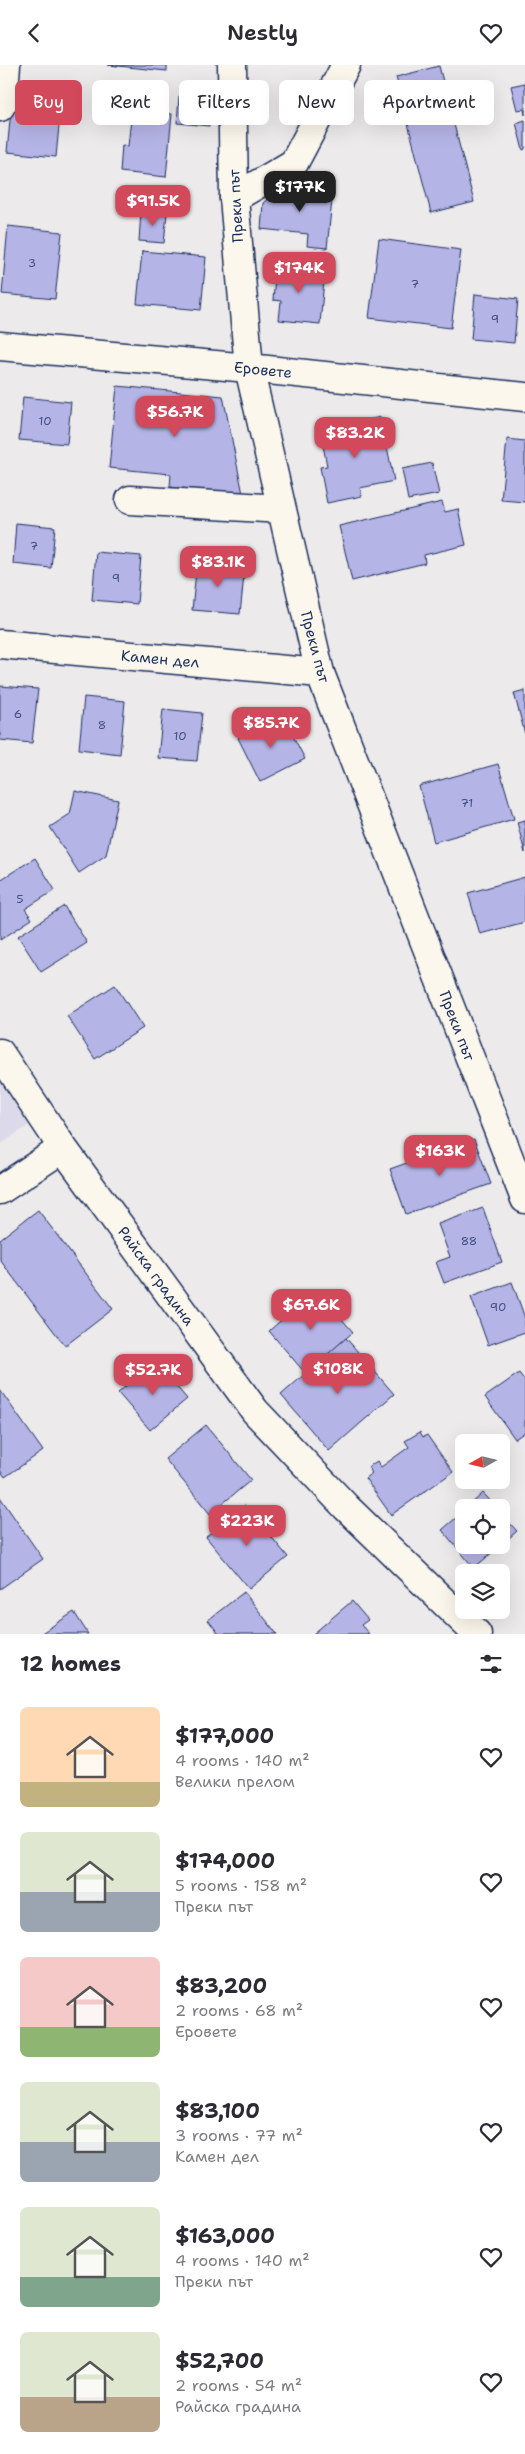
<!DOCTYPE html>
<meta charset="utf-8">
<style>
:root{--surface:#fff;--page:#f2f2f3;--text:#2b2b33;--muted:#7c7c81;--accent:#d1495b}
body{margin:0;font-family:"Shantell Sans",sans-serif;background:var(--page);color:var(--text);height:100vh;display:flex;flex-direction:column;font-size:19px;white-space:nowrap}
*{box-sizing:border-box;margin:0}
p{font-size:16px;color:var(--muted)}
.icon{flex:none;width:28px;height:28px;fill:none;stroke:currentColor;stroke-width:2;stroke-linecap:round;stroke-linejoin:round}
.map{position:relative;height:1569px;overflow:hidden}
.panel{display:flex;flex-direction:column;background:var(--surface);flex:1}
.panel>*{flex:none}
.banner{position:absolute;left:15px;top:15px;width:495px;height:45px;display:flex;gap:10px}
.needle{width:32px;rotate:262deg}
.fabs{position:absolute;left:455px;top:1369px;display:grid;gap:10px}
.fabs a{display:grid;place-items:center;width:55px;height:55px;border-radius:8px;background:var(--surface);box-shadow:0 5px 20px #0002;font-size:25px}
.price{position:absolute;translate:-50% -42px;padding:0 11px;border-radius:10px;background:var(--accent);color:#fff;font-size:16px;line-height:32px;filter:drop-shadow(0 1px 2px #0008)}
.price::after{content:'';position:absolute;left:50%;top:30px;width:15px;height:11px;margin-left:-8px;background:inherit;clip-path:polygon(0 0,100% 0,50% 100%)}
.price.current{background:#222;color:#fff}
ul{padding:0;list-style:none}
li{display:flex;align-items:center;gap:15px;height:125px;padding:0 20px}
li span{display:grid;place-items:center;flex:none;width:140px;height:100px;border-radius:8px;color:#555}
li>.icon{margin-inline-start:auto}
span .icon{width:60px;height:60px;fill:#fffc;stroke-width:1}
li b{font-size:21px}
h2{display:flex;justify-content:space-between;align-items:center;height:60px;padding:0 20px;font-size:21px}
.chip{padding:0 18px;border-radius:8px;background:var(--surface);box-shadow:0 5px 20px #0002;font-size:18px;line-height:45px}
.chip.current{background:var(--accent);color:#fff}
header{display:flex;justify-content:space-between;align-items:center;height:65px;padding:0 20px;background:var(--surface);font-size:22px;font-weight:600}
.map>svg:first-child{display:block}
.built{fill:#dcdaea}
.building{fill:#b5b4e6;stroke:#1b2f5e}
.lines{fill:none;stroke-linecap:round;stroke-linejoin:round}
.minor-casing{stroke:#1b2f5e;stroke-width:31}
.minor{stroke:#fbf7ec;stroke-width:28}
.labels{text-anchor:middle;stroke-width:5;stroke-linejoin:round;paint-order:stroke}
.number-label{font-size:12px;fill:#425080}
.street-label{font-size:15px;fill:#1b2f5e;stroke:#fbf7ec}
</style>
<header><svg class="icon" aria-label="back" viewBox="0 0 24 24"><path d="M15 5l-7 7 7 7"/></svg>Nestly<svg class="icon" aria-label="heart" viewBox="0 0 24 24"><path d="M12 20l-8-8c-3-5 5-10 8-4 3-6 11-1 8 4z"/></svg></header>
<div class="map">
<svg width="525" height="1569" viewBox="0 0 525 1569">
<rect width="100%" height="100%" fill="#edeaeb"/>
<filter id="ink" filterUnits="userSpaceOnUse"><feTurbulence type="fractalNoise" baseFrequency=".02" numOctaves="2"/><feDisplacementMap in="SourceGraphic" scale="10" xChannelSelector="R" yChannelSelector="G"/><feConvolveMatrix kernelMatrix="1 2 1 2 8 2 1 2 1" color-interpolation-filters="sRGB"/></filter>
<g filter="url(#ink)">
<polygon class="built" points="0,1017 29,1060 0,1080"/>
<g class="building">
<polygon points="108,0 167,0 167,6"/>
<polygon points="439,1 474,137 431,148 396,12"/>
<polygon points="525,18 525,50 524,44 517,45 511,21"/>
<polygon points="13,24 62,29 56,92 7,87"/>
<polygon points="179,31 211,33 209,61 177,58"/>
<polygon points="132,45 172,49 166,112 120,107 122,80 128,81"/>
<polygon points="525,55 525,84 523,85 516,58"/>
<polygon points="283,121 333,126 327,183 307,181 308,169 261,164 263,138"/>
<polygon points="141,146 167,148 164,178 139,176"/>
<polygon points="8,161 62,167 55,234 2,229"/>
<polygon points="379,174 461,185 451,263 369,253"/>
<polygon points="142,186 206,192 201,245 137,239"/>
<polygon points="276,200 325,205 320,259 279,255 281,236 273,235"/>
<polygon points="475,229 518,234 514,278 471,274"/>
<polygon points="117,321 223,331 243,429 170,422 171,409 109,403"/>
<polygon points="23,332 71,337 67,379 19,375"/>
<polygon points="381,352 394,416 360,423 362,431 327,438 320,402 327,401 320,365"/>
<polygon points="507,374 525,376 525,437 501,435"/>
<polygon points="432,398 439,429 408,435 402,404"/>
<polygon points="442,437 445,447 458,444 466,480 424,490 425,498 352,516 339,461"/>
<polygon points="16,458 55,462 51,503 13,499"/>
<polygon points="96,487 141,491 137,539 92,535"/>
<polygon points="197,497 245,501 240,549 192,545"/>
<polygon points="0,621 38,624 32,678 0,675"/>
<polygon points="525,625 525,669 514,628"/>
<polygon points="84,632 125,636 120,689 79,684"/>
<polygon points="163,644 202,648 197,696 158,693"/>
<polygon points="282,650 305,694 260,717 238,673"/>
<polygon points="498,699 514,754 434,777 419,721"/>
<polygon points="75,726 118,735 106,790 79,808 50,762 70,749"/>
<polygon points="525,755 525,788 517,757"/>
<polygon points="35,793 55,825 25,844 32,854 0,875 0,815"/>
<polygon points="525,812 525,857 480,869 468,828"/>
<polygon points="64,841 87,878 41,907 18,871"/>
<polygon points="115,920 143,963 95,994 67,951"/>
<polygon points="474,1074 491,1119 406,1149 390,1104"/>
<polygon points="483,1143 502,1197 444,1218 436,1197 450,1192 438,1159"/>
<polygon points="38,1145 113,1244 65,1281 0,1195 0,1174"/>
<polygon points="512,1217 525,1253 525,1267 488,1280 471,1232"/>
<polygon points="316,1224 353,1267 306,1309 269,1266"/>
<polygon points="346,1273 394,1329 329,1386 281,1330"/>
<polygon points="155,1296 187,1334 150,1365 118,1328"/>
<polygon points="519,1308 525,1316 525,1367 515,1374 485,1332"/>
<polygon points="0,1325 43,1386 5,1412 0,1405"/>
<polygon points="206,1360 251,1415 210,1449 165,1394"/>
<polygon points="420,1367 423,1372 427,1370 453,1407 391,1450 365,1413 372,1408 368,1402 377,1396 381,1402 409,1382 405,1376"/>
<polygon points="483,1428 496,1442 468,1442"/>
<polygon points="0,1432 43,1494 0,1524"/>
<polygon points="245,1440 288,1492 249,1524 206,1472"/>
<polygon points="464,1446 464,1480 501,1480 474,1503 442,1465"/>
<polygon points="501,1449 517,1466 501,1480"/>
<polygon points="244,1527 277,1569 219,1569 208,1555"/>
<polygon points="352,1536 368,1555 361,1560 369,1569 313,1569"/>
<polygon points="74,1547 88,1569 40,1569"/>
</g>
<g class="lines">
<defs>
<g id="minor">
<polyline points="232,0 234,133 249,303 320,608 525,1134"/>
<polyline points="0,42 3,37 6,0"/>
<polyline points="234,133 294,98 346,0"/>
<polyline points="0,281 249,303 525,332"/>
<polyline points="130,435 281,444"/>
<polyline points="0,579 320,608"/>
<polyline points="0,988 63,1083 255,1346 346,1442 477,1569"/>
<polyline points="0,1125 63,1083"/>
</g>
</defs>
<use href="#minor" class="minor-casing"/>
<use href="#minor" class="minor"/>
</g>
</g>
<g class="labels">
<g class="number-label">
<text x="32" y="202">3</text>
<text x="415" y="223">7</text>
<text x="495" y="258">9</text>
<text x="45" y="360">10</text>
<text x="34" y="485">7</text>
<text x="116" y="517">9</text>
<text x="18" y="653">6</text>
<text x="102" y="664">8</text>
<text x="180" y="675">10</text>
<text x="467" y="742">71</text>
<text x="20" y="838">5</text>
<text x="469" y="1180">88</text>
<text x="498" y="1246">90</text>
</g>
<g class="street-label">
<text transform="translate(236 141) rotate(-93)" y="5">Преки път</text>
<text transform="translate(263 305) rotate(6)" y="5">Еровете</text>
<text transform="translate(315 582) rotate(75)" y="5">Преки път</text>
<text transform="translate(160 594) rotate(5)" y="5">Камен дел</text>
<text transform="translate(457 961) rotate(69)" y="5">Преки път</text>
<text transform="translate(156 1211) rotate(54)" y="5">Райска градина</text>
</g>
</g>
</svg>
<div class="fabs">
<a><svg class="needle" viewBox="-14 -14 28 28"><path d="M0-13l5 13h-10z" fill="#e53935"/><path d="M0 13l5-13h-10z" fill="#7c7c81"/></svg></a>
<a><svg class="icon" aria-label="locate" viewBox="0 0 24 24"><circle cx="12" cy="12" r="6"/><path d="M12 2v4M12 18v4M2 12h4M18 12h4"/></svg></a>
<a><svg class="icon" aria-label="layers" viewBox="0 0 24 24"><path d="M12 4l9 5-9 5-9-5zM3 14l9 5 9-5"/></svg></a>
</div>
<b class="price current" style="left:300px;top:148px">$177K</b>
<b class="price" style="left:153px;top:162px">$91.5K</b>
<b class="price" style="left:299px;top:229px">$174K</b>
<b class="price" style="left:175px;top:373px">$56.7K</b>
<b class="price" style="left:355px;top:394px">$83.2K</b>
<b class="price" style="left:218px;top:523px">$83.1K</b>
<b class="price" style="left:271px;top:684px">$85.7K</b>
<b class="price" style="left:440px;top:1112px">$163K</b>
<b class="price" style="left:311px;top:1266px">$67.6K</b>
<b class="price" style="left:338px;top:1330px">$108K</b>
<b class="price" style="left:153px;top:1331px">$52.7K</b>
<b class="price" style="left:247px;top:1482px">$223K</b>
<div class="banner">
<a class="chip current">Buy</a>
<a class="chip">Rent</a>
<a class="chip">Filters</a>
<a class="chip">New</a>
<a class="chip">Apartment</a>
</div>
</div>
<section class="panel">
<h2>12 homes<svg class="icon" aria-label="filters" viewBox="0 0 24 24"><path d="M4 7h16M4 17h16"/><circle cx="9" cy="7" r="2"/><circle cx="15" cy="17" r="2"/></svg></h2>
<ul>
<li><span style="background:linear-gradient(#ffd9b3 75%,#c2b280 0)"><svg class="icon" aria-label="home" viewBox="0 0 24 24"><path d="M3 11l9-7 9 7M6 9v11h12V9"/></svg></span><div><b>$177,000</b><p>4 rooms · 140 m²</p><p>Велики прелом</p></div><svg class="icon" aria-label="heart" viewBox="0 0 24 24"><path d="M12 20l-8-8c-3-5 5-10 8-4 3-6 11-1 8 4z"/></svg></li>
<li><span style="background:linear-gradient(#dfe7d0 60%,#9aa5b1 0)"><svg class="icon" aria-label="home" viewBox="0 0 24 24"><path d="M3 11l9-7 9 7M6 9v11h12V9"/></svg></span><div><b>$174,000</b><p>5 rooms · 158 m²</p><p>Преки път</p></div><svg class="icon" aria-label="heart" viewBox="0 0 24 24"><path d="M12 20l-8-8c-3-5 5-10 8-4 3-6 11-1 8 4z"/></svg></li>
<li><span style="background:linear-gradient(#f6c9c9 70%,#8fb573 0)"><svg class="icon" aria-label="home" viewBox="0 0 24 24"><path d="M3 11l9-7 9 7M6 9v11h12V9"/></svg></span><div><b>$83,200</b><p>2 rooms · 68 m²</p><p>Еровете</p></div><svg class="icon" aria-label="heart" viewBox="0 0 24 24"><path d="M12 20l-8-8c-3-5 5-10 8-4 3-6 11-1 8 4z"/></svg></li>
<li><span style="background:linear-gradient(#dfe7d0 60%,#9aa5b1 0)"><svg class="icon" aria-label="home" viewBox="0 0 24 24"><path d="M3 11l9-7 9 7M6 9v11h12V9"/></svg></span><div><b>$83,100</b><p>3 rooms · 77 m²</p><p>Камен дел</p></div><svg class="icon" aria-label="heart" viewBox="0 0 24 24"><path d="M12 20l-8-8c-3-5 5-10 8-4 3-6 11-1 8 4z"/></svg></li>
<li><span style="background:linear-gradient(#dfe7d0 70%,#7fa58c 0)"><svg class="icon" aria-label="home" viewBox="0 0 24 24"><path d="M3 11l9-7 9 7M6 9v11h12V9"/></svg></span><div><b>$163,000</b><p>4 rooms · 140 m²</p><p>Преки път</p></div><svg class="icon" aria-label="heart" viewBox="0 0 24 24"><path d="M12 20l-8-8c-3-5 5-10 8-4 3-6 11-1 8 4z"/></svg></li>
<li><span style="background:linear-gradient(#dfe7d0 65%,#b9a48a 0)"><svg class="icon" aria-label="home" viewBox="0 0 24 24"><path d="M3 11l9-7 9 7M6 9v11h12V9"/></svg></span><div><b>$52,700</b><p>2 rooms · 54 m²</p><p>Райска градина</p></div><svg class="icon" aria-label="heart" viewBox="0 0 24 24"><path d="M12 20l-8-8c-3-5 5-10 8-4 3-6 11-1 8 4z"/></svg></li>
</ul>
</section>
